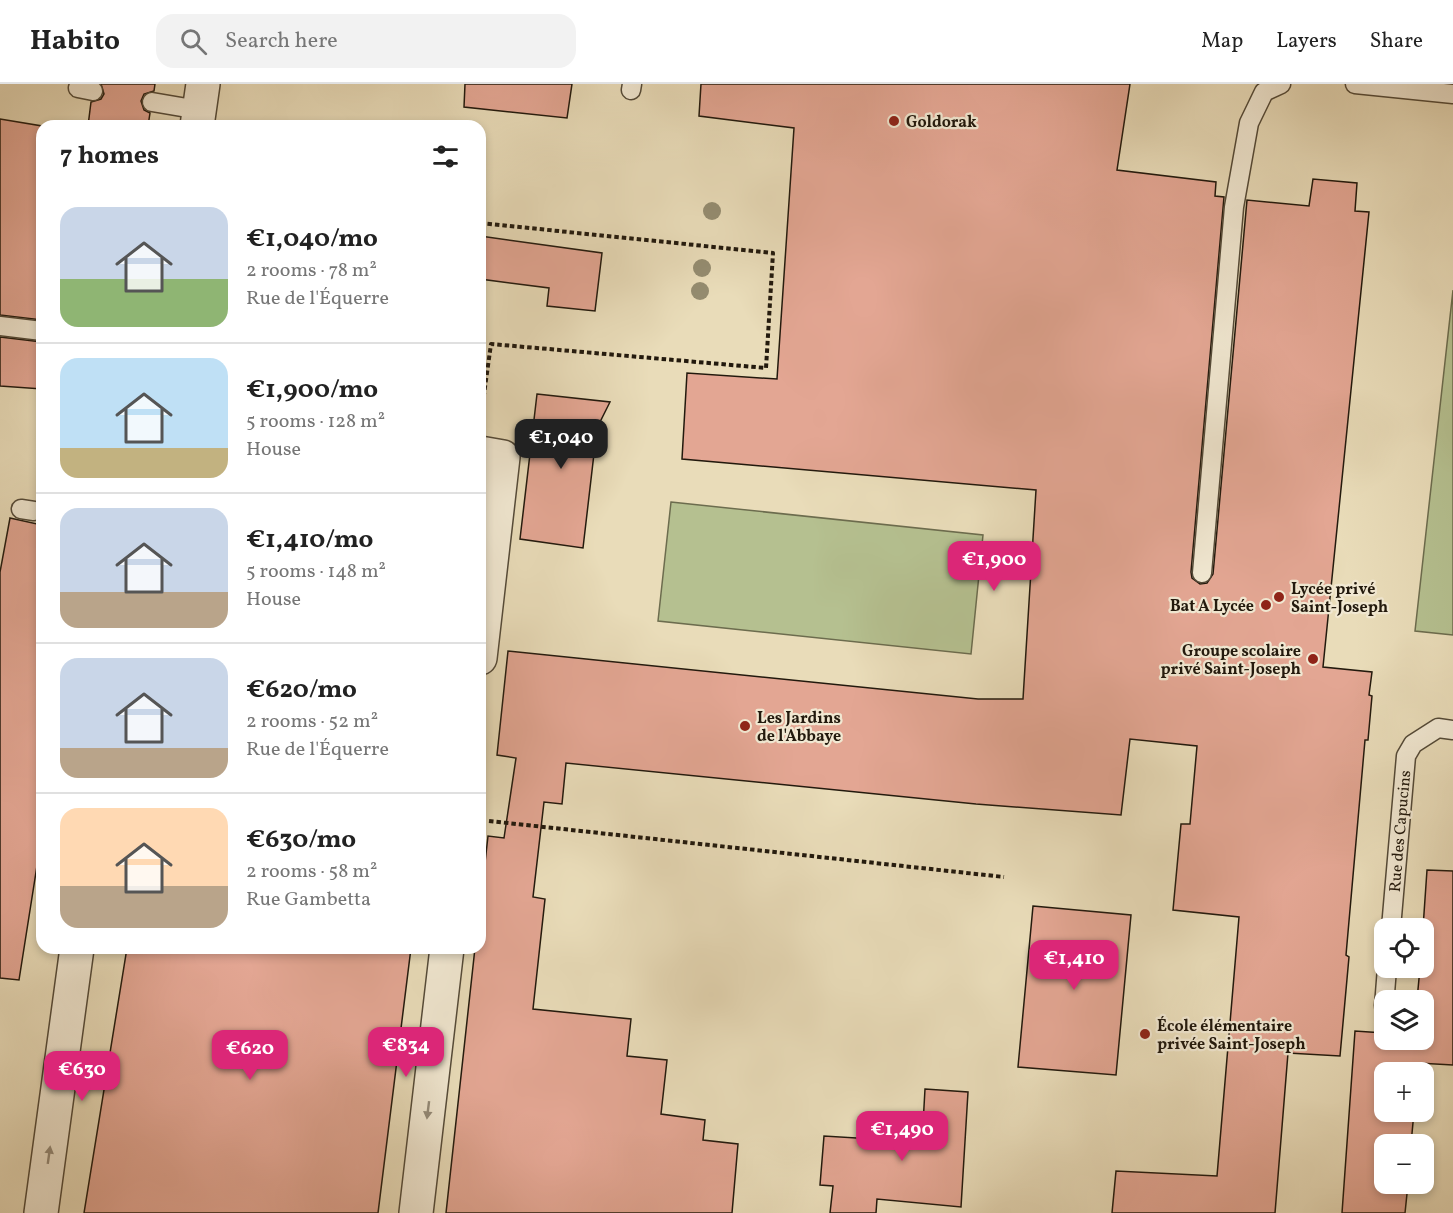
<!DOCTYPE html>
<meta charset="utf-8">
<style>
:root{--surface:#fff;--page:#f2f2f2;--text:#222;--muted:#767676;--line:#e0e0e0;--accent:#db2777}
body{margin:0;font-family:Vollkorn,serif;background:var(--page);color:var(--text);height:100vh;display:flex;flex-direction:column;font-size:22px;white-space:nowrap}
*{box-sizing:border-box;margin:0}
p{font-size:20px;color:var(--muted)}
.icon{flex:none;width:33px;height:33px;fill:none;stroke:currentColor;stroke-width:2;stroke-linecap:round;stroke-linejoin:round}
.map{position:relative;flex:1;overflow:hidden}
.side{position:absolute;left:36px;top:36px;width:450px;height:834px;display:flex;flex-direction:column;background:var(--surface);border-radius:18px;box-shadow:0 3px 9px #0003}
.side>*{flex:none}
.controls{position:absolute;left:1374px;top:834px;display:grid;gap:12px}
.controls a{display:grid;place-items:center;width:60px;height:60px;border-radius:12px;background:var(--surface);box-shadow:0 3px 9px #0003;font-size:30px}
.price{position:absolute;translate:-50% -51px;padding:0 14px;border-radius:12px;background:var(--accent);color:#fff;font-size:20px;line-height:39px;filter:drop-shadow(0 2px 3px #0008)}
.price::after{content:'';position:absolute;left:50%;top:36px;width:18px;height:14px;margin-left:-9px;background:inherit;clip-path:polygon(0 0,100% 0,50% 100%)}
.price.on{background:#222;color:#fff}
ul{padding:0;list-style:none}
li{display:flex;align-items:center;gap:18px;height:150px;padding:0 24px}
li+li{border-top:2px solid var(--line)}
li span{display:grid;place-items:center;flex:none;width:168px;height:120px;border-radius:18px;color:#555}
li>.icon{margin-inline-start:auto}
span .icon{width:72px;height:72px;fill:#fffc;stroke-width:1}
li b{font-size:26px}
h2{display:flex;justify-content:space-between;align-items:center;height:72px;padding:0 24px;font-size:26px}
header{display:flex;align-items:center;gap:36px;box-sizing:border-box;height:84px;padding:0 30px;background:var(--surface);border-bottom:2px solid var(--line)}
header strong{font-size:28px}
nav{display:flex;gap:33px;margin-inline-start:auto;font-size:21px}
.search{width:420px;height:54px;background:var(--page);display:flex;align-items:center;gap:15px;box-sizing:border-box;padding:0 21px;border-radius:18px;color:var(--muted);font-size:22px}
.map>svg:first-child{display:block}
.green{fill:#b5c090;stroke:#6c6c4e;stroke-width:1.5}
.building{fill:#e3a693;stroke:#22190d;stroke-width:1.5}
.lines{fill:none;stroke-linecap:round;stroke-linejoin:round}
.lane-casing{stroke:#544a38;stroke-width:21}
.street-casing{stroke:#544a38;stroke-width:36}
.path{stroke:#22190d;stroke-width:4;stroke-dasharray:4.5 3;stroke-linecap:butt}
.lane{stroke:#f1e8d2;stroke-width:18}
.street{stroke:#f1e8d2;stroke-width:33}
.tree{fill:#948c70}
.oneway{fill:#948b79}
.poi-dot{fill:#8f2418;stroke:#f1e8d2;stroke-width:2}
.labels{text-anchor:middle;stroke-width:4.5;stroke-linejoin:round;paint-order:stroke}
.poi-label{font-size:16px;font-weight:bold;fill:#22190d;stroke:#f1e8d2;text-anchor:start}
.street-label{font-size:16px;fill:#22190d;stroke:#f1e8d2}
</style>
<header>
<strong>Habito</strong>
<div class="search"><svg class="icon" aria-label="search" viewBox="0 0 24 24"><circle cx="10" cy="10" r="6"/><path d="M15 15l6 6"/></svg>Search here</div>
<nav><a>Map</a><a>Layers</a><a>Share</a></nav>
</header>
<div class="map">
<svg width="1453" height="1129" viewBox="0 0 1453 1129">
<rect width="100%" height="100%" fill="#e9dcb9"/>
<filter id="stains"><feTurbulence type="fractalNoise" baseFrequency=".00333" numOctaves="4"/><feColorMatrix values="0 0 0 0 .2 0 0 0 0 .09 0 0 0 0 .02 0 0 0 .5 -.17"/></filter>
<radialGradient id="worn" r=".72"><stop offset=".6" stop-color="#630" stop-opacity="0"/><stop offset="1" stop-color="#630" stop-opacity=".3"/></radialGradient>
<g class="green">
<polygon points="1453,206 1453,551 1415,547"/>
<polygon points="671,418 983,451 971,570 658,537"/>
</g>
<g class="building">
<polygon points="101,0 155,0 154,7 144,10 141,17 144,26 150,29 148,42 88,42 91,18 101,15 104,10"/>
<polygon points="465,0 572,0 567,34 464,23"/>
<polygon points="701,0 1130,0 1117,86 1216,98 1215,112 1224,113 1191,488 1192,494 1200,500 1207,499 1213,490 1247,116 1309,122 1313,95 1357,99 1355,127 1369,128 1323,583 1372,588 1369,611 1372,612 1368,656 1365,656 1346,871 1349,873 1340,972 1288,969 1275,1129 1112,1129 1116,1087 1217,1092 1239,833 1173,826 1181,740 1190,740 1197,662 1130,655 1121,731 976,720 566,679 562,720 544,718 533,813 545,815 533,925 631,935 627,972 667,976 661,1030 705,1036 703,1056 738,1060 732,1129 446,1129 475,864 480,864 480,823 488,752 504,754 516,674 497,671 508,567 978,615 1023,615 1036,406 682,375 687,289 777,295 794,44 699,32"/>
<polygon points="0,35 42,42 42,236 0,231"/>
<polygon points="480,152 602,169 595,227 547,222 549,204 480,195"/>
<polygon points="0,253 42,258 42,305 0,302"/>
<polygon points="537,310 610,318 597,344 583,464 520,455"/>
<polygon points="10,434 42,441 42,750 19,896 0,894 0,488"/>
<polygon points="1427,786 1453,787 1453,981 1418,979 1417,988 1384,988 1384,1028 1414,1028 1411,1060 1384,1060 1384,1100 1408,1100 1405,1129 1342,1129 1355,947 1384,949 1384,956 1424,956 1424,916 1417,916 1420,884 1424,884 1423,844"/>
<polygon points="1033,822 1131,831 1116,991 1018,983"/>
<polygon points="127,864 411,864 378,1129 84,1129"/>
<polygon points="925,1005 968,1008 961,1123 877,1115 876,1129 830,1129 833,1102 820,1101 824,1052 922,1058"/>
</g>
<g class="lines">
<defs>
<g id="lane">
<polyline points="1355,0 1453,10"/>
<polyline points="78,4 93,7"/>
<polyline points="631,6 632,0"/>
<polyline points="152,18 199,26"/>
<polyline points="0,242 42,247"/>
<polyline points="21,425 34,427"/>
<polyline points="1202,489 1234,123 1249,39 1264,8 1281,0"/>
<polyline points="1391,844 1406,672 1413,660 1438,644 1453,646"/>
<polyline points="1384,922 1387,884"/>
</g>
<g id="street">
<polyline points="197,42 203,0"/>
<polyline points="480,369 503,373 480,574"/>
<polyline points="41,1129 77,864"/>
<polyline points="416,1129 447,864"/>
</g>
</defs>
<use href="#lane" class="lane-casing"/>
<use href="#street" class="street-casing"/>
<g class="path">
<polyline points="480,139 773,169 766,284 491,260 481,332"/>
<polyline points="489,737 1004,793"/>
</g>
<use href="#lane" class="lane"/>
<use href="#street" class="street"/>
</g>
<g class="tree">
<circle cx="712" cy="127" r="9"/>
<circle cx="702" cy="184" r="9"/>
<circle cx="700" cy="207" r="9"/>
</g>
<defs><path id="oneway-solid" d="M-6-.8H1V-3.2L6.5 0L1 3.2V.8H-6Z" transform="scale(1.5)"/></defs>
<g class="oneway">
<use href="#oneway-solid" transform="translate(428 1026) rotate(97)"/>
<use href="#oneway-solid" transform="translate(49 1071) rotate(-82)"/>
</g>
<g class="poi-dot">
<circle cx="894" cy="37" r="6"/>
<circle cx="1279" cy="513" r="6"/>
<circle cx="1266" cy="521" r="6"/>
<circle cx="1313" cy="575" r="6"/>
<circle cx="745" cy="642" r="6"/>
<circle cx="1145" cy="950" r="6"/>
</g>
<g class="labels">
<g class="poi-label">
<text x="906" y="43">Goldorak</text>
<text x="1291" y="510">Lycée privé<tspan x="1291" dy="18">Saint-Joseph</tspan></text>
<text x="1254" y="527" text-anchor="end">Bat A Lycée</text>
<text x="1301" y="572" text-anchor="end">Groupe scolaire<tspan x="1301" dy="18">privé Saint-Joseph</tspan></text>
<text x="757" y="639">Les Jardins<tspan x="757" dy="18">de l'Abbaye</tspan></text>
<text x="1157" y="947">École élémentaire<tspan x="1157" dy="18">privée Saint-Joseph</tspan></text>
</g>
<g class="street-label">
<text transform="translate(1399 747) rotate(-85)" y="6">Rue des Capucins</text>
</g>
</g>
<rect width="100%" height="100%" filter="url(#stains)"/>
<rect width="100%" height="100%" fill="url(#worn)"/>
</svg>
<div class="controls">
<a><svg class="icon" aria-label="locate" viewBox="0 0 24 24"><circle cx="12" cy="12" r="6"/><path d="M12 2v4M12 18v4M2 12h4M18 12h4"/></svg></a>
<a><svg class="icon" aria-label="layers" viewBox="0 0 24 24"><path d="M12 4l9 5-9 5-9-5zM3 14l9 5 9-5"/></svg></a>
<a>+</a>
<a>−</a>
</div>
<b class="price on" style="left:561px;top:386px">€1,040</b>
<b class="price" style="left:994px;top:508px">€1,900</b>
<b class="price" style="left:1074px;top:907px">€1,410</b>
<b class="price" style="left:406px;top:994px">€834</b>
<b class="price" style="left:250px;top:997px">€620</b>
<b class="price" style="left:82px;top:1018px">€630</b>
<b class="price" style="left:902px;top:1078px">€1,490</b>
<section class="side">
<h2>7 homes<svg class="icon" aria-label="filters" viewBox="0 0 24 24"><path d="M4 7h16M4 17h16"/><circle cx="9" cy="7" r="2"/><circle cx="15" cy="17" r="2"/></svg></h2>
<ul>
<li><span style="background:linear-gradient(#c9d6e8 60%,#8fb573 0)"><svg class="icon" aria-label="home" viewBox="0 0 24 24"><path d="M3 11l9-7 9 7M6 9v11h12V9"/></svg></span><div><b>€1,040/mo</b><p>2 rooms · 78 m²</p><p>Rue de l'Équerre</p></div></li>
<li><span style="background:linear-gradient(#bfe0f5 75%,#c2b280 0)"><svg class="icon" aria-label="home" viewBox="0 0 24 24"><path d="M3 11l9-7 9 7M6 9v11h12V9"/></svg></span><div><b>€1,900/mo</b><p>5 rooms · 128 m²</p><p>House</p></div></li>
<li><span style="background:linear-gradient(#c9d6e8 70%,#b9a48a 0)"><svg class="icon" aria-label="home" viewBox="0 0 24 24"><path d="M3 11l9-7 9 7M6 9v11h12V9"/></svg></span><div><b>€1,410/mo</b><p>5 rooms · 148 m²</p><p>House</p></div></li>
<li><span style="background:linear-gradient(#c9d6e8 75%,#b9a48a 0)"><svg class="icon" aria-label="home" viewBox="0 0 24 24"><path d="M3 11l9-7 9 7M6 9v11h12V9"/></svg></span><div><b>€620/mo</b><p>2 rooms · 52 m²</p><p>Rue de l'Équerre</p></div></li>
<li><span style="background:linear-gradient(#ffd9b3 65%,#b9a48a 0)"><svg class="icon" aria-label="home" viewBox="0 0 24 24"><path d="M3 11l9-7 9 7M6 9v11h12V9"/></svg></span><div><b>€630/mo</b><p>2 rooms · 58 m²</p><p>Rue Gambetta</p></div></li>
</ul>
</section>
</div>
